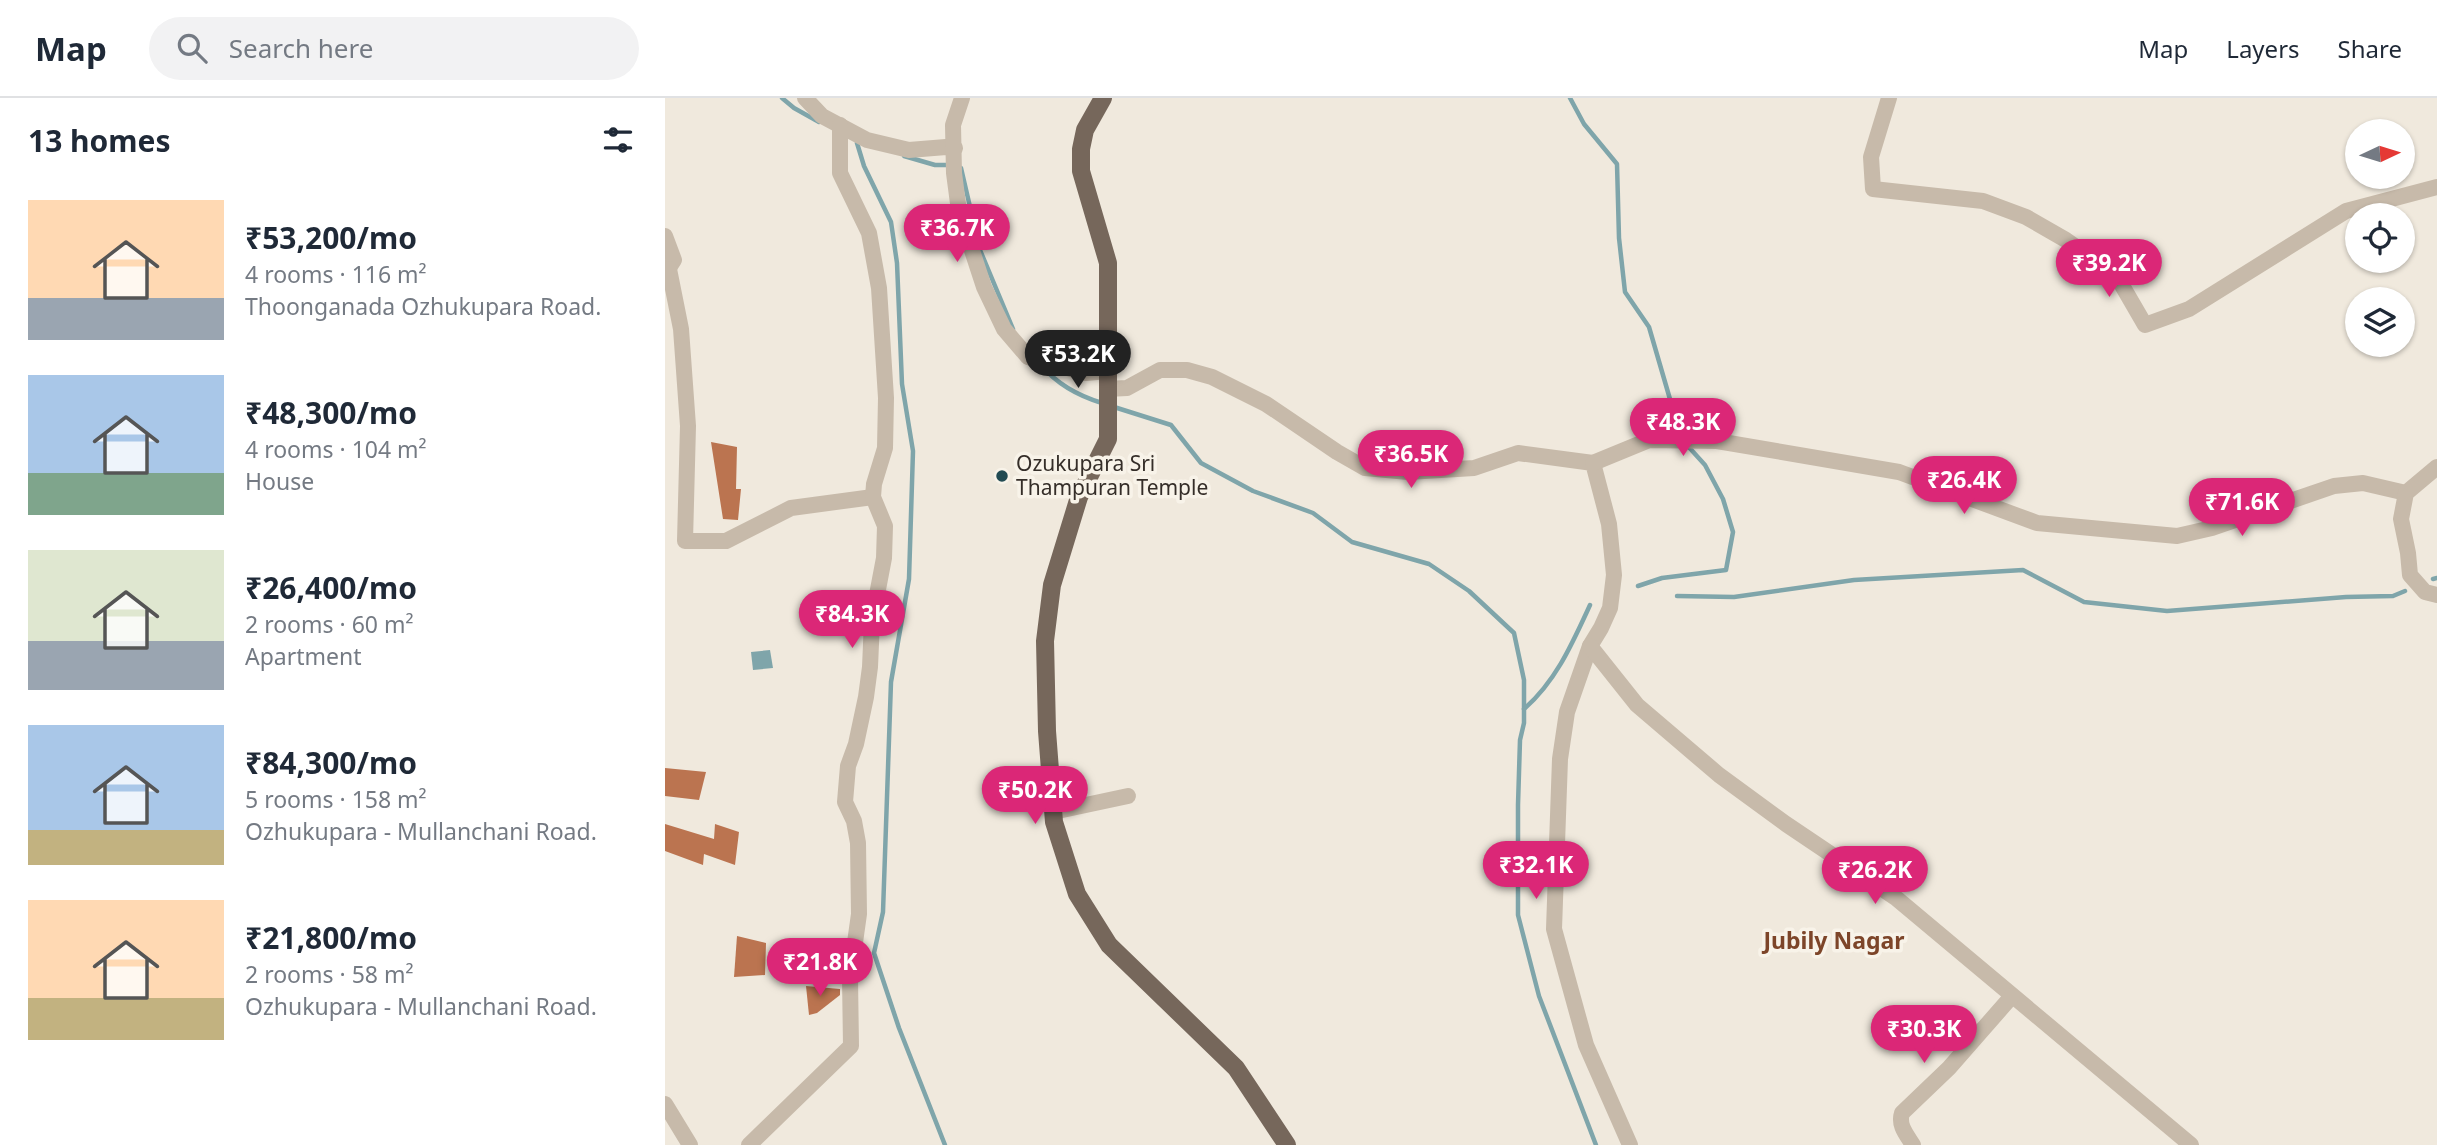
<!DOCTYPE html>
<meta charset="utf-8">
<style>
:root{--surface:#fff;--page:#f2f2f3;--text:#1f2937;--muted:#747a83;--line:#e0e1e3;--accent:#db2777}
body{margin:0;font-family:"Noto Sans",sans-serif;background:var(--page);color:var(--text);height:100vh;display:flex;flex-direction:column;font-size:26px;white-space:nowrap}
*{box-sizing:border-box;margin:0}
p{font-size:23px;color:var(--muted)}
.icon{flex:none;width:38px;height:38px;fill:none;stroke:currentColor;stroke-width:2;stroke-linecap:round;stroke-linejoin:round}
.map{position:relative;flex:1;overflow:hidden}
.details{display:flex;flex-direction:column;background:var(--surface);width:665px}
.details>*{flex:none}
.needle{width:46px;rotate:86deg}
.controls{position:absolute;left:1680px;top:21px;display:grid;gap:14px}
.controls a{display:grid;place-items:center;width:70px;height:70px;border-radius:50%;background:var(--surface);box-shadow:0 2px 5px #0004;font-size:35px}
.price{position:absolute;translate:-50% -60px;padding:0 16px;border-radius:24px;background:var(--accent);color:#fff;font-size:23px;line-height:46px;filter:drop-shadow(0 2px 4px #0008)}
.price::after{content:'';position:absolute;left:50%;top:42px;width:21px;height:16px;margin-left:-10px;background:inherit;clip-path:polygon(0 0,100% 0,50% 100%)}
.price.active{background:#222;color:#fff}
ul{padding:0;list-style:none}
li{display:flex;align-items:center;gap:21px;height:175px;padding:0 28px}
li span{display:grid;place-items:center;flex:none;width:196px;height:140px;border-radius:0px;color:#555}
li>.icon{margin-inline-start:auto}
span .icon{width:84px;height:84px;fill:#fffc;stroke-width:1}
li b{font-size:30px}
h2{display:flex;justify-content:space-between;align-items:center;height:84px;padding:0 28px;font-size:30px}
header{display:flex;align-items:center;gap:42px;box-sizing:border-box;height:98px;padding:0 35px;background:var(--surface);border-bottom:2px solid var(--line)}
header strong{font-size:33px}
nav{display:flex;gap:38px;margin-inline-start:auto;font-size:24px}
.search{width:490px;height:63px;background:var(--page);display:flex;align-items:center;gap:18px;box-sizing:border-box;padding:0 24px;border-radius:38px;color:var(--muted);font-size:26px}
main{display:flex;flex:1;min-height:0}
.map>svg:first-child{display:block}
.water{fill:#7fa5aa}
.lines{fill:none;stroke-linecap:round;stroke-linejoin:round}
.stream{stroke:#7fa5aa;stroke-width:4.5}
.building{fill:#bb7450}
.minor{stroke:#c7baaa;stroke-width:16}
.major{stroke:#76675b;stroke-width:18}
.poi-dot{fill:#224b53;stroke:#f8f3e9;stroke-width:2.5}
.labels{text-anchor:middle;stroke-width:7;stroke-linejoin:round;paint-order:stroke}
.poi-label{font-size:21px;fill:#352e29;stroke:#f8f3e9;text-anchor:start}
.neighbourhood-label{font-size:23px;font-weight:bold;fill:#7d4529;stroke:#f8f3e9}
</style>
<header>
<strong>Map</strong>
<div class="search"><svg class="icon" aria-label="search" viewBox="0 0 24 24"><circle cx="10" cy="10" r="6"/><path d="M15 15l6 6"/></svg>Search here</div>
<nav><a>Map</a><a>Layers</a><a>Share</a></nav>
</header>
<main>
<section class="details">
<h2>13 homes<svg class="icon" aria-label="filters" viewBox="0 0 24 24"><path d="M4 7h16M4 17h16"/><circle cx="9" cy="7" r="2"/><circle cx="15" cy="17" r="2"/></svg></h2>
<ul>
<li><span style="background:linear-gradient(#ffd9b3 70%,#9aa5b1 0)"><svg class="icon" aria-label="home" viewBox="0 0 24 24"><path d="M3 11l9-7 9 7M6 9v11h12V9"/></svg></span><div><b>₹53,200/mo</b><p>4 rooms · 116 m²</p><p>Thoonganada Ozhukupara Road.</p></div></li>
<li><span style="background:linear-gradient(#a9c7e8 70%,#7fa58c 0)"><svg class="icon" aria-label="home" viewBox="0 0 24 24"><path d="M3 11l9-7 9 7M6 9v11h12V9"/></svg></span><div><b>₹48,300/mo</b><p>4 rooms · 104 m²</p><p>House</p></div></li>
<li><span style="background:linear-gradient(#dfe7d0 65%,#9aa5b1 0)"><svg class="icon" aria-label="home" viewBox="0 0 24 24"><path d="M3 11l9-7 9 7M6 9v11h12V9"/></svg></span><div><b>₹26,400/mo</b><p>2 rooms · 60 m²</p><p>Apartment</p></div></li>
<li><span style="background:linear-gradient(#a9c7e8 75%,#c2b280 0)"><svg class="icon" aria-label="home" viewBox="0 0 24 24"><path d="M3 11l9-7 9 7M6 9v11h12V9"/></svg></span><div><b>₹84,300/mo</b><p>5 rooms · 158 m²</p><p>Ozhukupara - Mullanchani Road.</p></div></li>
<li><span style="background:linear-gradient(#ffd9b3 70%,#c2b280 0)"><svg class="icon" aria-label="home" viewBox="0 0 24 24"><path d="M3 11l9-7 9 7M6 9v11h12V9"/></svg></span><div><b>₹21,800/mo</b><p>2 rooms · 58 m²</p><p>Ozhukupara - Mullanchani Road.</p></div></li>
</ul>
</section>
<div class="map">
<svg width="1772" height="1047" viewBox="0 0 1772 1047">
<rect width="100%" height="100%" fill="#f0e9dd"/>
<polygon class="water" points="105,552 108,570 88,572 86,554"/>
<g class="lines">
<g class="stream">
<polyline points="117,0 129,10 154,24"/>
<polyline points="905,0 919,26 952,66 954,140 960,194 984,229 1016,339"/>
<polyline points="192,45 199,68 226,124 232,165 237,286 248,353 244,481 226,584 218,814 209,855 234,930 280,1047"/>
<polyline points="239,58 270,67 286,67"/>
<polyline points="296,70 315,152 348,231"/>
<path d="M377 268C393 287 414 298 437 305"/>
<polyline points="449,309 506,327 536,365 588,393 648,415 687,444 764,466 804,493 849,535 859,582 859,625 855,642 853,707 853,817 874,898 931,1047"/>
<polyline points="1768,481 1772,480"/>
<polyline points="973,488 997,480 1061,472 1068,434 1058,401 1040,367 1021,346"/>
<polyline points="1012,498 1069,499 1189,482 1358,472 1419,504 1502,513 1681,499 1728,498 1740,493"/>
<path d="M859 611C891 583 907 546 925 507"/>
</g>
</g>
<g class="building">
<polygon points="46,344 72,349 71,391 76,391 73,422 58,421"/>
<polygon points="0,670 41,674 34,702 0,698"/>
<polygon points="0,726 49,741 50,726 74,734 70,767 39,756 38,767 0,753"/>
<polygon points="72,838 101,845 100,877 69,879"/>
<polygon points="141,888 175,891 175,897 152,915 144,917"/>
</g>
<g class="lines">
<g class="minor">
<polyline points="140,0 157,18 202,42 244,52 281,49 290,50"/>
<polyline points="297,0 288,27 289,75 294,113 319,189 339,231 363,259 421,275 443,273"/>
<polyline points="1224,0 1206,59 1208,91 1318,103 1361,119 1401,142 1451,177 1480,227 1524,211 1681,113 1772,89"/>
<polyline points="0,138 9,162 0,176"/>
<polyline points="4,171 16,231 23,328 20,443 61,443 126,410 208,399"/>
<polyline points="442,291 462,290 495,272 522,272 547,279 601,306 672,354 700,370 743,374 809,370 853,355 928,365 944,426 949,477 945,510 936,530 925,548 902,614 895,661 889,831 921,947 965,1047"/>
<polyline points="928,365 984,342 1052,343 1234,374 1372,425 1512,438 1547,430 1669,388 1698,385 1741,395"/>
<polyline points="1772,369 1741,395 1736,421 1743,455 1745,477 1760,494 1772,497"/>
<polyline points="925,548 972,607 1054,677 1121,726 1231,800 1526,1047"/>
<polyline points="388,714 463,698"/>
<polyline points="0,1006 25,1047"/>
<polyline points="84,1047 186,948 185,880 194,816 193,745 189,723 180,704 183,668 191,646 201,599 205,569 207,523 219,460 220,428 208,399 209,386 220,350 221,300 214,190 204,135 175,75 175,27"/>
<path d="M1248 1047C1241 1036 1233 1027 1237 1015L1284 970 1347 898"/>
</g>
<polyline class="major" points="438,0 420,32 416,51 416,73 443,165 443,341 414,399 387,487 380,543 382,633 389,724 412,796 444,847 571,970 622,1047"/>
</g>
<circle class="poi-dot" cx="337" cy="378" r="7"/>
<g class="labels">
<g class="poi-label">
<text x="351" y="373">Ozukupara Sri<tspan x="351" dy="24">Thampuran Temple</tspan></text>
</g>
<g class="neighbourhood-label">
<text x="1169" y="851">Jubily Nagar</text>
</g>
</g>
</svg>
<div class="controls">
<a><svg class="needle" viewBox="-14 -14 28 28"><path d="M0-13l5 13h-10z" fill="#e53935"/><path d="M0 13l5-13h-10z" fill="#747a83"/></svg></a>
<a><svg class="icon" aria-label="locate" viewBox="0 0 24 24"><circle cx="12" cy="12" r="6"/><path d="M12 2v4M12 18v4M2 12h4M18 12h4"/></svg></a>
<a><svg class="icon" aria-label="layers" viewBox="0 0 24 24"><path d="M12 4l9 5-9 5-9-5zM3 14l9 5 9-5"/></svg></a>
</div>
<b class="price" style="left:292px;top:166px">₹36.7K</b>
<b class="price" style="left:1444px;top:201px">₹39.2K</b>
<b class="price active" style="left:413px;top:292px">₹53.2K</b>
<b class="price" style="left:1018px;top:360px">₹48.3K</b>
<b class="price" style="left:746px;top:392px">₹36.5K</b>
<b class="price" style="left:1299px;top:418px">₹26.4K</b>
<b class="price" style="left:1577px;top:440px">₹71.6K</b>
<b class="price" style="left:187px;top:552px">₹84.3K</b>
<b class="price" style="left:370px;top:728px">₹50.2K</b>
<b class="price" style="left:871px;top:803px">₹32.1K</b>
<b class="price" style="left:1210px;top:808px">₹26.2K</b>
<b class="price" style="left:155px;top:900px">₹21.8K</b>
<b class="price" style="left:1259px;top:967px">₹30.3K</b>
</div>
</main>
